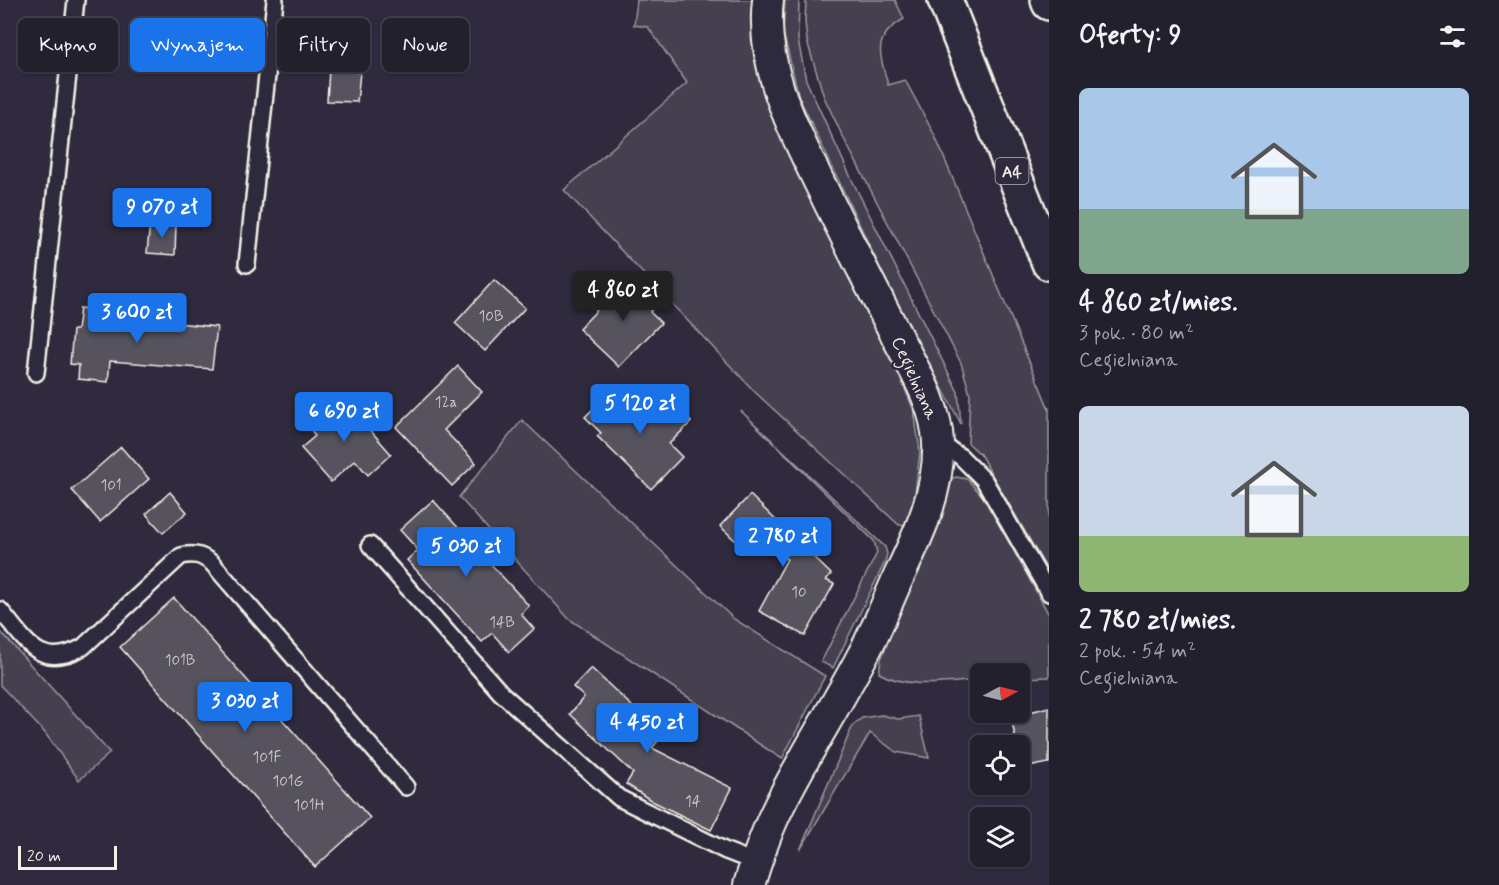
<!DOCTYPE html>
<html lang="pl">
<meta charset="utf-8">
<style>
:root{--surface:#23202e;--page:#2b2836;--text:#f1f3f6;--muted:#a3a3aa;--line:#403e4a;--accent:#1a73e8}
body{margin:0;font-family:Mynerve,sans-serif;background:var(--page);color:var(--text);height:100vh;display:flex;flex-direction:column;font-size:22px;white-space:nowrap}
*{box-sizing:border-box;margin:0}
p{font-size:20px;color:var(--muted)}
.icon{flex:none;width:33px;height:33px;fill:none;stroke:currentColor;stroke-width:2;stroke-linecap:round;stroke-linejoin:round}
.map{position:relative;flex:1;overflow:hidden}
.drawer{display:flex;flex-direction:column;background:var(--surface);width:450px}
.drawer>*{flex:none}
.guide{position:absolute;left:18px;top:18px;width:570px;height:54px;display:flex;gap:12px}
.needle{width:39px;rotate:83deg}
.controls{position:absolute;left:970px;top:663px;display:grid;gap:12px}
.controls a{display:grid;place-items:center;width:60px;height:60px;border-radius:9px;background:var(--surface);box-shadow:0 2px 4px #0004,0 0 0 2px var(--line);font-size:30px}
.scale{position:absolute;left:18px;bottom:15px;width:99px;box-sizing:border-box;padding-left:6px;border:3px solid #f4f1e8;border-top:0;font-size:16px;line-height:21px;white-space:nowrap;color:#f4f1e8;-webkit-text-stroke:4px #2f2a3d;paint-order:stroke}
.price{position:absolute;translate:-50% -51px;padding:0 14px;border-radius:6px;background:var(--accent);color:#fff;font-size:20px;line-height:39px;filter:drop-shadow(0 2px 3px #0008)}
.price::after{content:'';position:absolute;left:50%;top:36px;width:18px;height:14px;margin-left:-9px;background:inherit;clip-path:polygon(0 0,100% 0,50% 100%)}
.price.active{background:#222;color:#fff}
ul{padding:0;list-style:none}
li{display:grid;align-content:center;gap:12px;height:318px;padding:0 30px}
li span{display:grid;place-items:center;height:186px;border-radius:9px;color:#555}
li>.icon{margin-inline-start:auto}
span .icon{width:108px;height:108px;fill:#fffc;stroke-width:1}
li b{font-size:26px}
h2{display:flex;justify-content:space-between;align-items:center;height:72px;padding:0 30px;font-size:26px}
.tag{padding:0 21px;border-radius:9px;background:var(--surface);box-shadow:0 2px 4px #0004,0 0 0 2px var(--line);font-size:21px;line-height:54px}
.tag.active{background:var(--accent);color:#fff}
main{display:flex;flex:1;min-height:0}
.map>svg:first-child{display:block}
.green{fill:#454050;stroke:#9c989c;stroke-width:1.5}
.building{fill:#56525f;stroke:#f4f1e8;stroke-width:1.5}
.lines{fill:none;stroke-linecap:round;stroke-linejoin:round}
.service-casing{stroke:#f4f1e8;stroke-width:20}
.minor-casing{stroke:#f4f1e8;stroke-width:34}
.motorway-casing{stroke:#f4f1e8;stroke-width:38}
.service{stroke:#2f2a3d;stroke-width:15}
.minor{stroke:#2f2a3d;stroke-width:30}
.motorway{stroke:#2f2a3d;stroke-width:33}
.labels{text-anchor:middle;stroke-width:5;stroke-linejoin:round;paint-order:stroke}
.number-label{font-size:15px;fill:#ccc9c6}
.shield{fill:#2f2a3d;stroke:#b9b5b5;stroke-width:1.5}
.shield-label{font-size:16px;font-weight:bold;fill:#f4f1e8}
.street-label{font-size:18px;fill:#f4f1e8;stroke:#2f2a3d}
</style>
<main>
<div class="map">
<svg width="1049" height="885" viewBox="0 0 1049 885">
<rect width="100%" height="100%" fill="#2f2a3d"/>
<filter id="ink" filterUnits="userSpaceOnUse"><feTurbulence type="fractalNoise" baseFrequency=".0167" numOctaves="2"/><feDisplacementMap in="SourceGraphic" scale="12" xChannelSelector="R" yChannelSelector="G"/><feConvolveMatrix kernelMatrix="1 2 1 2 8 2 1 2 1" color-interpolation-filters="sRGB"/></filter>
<g filter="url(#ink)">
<g class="green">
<polygon points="637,0 755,0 755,52 781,137 879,326 914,411 920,452 914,501 908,526 899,525 757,394 564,190 687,83 648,27 634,25"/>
<polygon points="785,0 799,0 798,40 806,80 852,180 958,392 961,424 882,272 799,97 783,32"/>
<path d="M806 0H895L904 19C871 38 880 54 888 85L905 80 935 136 1049 409V573L980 454 968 443 970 394 961 363 843 137 824 97 807 41 805 22Z"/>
<polygon points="741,411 885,547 887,554 885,562 833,668 821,662 877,553 874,541"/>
<polygon points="522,420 734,619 825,676 782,759 569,619 459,497"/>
<path d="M956 477 967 479 986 500 1049 615V677L1020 678V674H981V680C948 682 909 690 879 673L881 659 938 520 948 480Z"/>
<polygon points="0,631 110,753 79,780 45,733 0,685"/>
<polygon points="882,715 898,719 919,716 929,758 896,752 870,733 800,850 853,725 862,718"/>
</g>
<g class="building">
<polygon points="329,69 360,72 357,102 327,101"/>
<polygon points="150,222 176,224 175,255 147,253"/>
<polygon points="630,275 658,302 650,312 661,323 619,367 579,329"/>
<polygon points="494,280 525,308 485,351 455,323"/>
<polygon points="80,308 115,312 115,317 217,327 212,369 110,361 108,382 78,379 79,365 70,364 73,330 77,330"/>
<polygon points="458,366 482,392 444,430 476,463 452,486 396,427"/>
<polygon points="613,389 641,417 665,394 691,422 669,444 682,457 651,489 597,436 601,433 585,417"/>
<polygon points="343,399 391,454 368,475 355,460 331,482 301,448 315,436 310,428"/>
<polygon points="121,447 149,479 100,522 72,490"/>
<polygon points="170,492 187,512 163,533 146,514"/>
<polygon points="750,495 831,574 826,580 834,584 805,636 759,611 787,559 748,538 741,546 720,526"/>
<polygon points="433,500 529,606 521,614 534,629 509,652 492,633 482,642 407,560 418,550 400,530"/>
<polygon points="174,598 370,818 315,867 120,647"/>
<polygon points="591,668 663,735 652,748 732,788 711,830 652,801 626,784 633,773 570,714 584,697 573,687"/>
<polygon points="1049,707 1049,763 1023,768 1020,746 1017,746 1011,717"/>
</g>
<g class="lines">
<defs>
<g id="service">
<polyline points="247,264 275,0"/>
<polyline points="36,373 76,0"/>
<polyline points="938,442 961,457 984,480 1049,593"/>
<polyline points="370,545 501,693 619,798 726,851 757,863"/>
<path d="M0 610C26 640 39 671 83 647L181 556C195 553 201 555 212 563L406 787"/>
</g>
<path id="minor" d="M749 885C757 859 766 832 778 808 806 751 841 699 869 643 880 621 889 598 899 576 919 534 940 490 938 443 937 405 913 368 896 335 871 286 846 238 822 188 794 130 760 67 768 0"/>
<g id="motorway">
<polyline points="945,0 1049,263"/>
<polyline points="1048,0 1049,3"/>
</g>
</defs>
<use href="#service" class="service-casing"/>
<use href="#minor" class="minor-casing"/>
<use href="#motorway" class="motorway-casing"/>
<use href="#service" class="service"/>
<use href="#minor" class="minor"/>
<use href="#motorway" class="motorway"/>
</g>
</g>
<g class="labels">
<g class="number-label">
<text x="491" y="321">10B</text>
<text x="446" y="407">12a</text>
<text x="111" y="490">101</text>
<text x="799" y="597">10</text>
<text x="502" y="627">14B</text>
<text x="180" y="665">101B</text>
<text x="267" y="762">101F</text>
<text x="288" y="786">101G</text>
<text x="693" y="806">14</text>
<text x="309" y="810">101H</text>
</g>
<rect class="shield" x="995.5" y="158" width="33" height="26" rx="4.5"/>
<g class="shield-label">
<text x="1012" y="177">A4</text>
</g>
<g class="street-label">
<text transform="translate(915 378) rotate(66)" y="6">Cegielniana</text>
</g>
</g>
</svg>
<div class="controls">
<a><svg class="needle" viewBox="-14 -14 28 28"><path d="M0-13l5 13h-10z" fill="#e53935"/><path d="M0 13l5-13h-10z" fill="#a3a3aa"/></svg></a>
<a><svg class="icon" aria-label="locate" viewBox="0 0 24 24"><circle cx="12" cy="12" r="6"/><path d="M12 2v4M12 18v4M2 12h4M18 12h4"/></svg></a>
<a><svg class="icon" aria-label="layers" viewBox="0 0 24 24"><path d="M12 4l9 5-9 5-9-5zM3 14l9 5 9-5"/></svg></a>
</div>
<div class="scale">20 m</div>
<b class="price" style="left:162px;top:239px">9 070 zł</b>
<b class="price active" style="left:623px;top:322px">4 860 zł</b>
<b class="price" style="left:137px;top:344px">3 600 zł</b>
<b class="price" style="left:640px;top:435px">5 120 zł</b>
<b class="price" style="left:344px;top:443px">6 690 zł</b>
<b class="price" style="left:783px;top:568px">2 780 zł</b>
<b class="price" style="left:466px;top:578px">5 030 zł</b>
<b class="price" style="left:245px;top:733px">3 030 zł</b>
<b class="price" style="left:647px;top:754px">4 450 zł</b>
<div class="guide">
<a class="tag">Kupno</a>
<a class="tag active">Wynajem</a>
<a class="tag">Filtry</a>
<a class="tag">Nowe</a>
</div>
</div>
<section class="drawer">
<h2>Oferty: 9<svg class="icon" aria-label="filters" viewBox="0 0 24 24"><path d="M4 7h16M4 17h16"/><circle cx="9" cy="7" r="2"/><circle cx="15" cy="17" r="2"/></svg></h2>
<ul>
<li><span style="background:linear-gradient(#a9c7e8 65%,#7fa58c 0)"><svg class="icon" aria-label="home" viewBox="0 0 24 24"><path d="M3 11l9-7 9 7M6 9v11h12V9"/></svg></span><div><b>4 860 zł/mies.</b><p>3 pok. · 80 m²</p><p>Cegielniana</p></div></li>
<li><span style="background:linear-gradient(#c9d6e8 70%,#8fb573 0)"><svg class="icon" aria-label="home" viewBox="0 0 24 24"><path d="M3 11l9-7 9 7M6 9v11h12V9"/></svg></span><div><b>2 780 zł/mies.</b><p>2 pok. · 54 m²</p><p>Cegielniana</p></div></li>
</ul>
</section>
</main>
